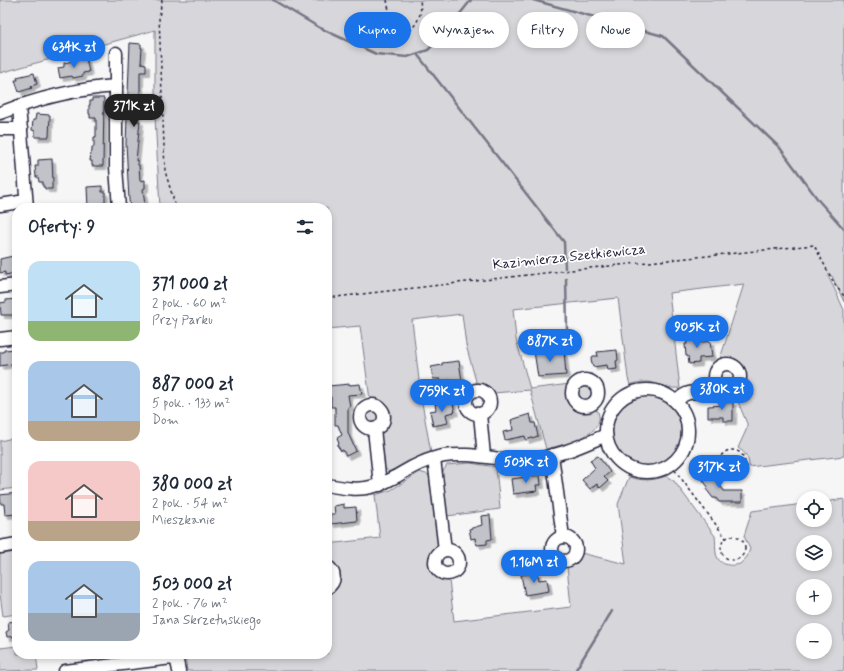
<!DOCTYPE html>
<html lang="pl">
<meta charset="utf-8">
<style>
:root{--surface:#fff;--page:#f6f6f7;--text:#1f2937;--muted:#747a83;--accent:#1a73e8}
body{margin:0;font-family:Mynerve,sans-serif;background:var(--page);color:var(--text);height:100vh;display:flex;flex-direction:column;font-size:15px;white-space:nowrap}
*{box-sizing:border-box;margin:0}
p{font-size:13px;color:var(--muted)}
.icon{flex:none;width:22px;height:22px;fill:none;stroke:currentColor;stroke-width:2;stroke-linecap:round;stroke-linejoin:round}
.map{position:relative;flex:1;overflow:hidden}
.drawer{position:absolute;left:12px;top:203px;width:320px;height:456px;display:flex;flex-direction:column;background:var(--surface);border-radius:16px;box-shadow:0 2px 6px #0003}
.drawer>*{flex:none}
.banner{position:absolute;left:344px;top:12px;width:380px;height:36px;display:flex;gap:8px}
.controls{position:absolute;left:796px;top:491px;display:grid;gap:8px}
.controls a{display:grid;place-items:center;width:36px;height:36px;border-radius:50%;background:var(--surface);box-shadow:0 2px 6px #0003;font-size:20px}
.price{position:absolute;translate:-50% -34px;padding:0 9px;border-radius:14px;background:var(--accent);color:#fff;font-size:13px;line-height:26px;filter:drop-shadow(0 1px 2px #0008)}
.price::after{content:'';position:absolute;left:50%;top:24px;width:12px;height:9px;margin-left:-6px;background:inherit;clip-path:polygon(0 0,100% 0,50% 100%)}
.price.active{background:#222;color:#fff}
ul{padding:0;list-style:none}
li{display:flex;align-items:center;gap:12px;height:100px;padding:0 16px}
li span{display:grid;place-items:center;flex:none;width:112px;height:80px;border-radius:12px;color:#555}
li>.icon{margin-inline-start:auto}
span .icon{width:48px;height:48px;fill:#fffc;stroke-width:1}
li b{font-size:17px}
h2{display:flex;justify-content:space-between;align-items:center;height:48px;padding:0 16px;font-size:17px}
.pill{padding:0 14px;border-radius:18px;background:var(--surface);box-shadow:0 2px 6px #0003;font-size:14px;line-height:36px}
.pill.active{background:var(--accent);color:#fff}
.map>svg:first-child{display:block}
.green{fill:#d7d7db;stroke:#7c7c8b;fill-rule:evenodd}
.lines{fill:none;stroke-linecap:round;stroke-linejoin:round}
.stream{stroke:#767685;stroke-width:2.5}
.building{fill:#c2c2c9;stroke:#22223b;filter:url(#shadow)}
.minor-casing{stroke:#22223b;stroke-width:15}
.path{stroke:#22223b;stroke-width:1.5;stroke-dasharray:3 3;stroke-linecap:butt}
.minor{stroke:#fff;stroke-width:12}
.labels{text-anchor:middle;stroke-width:3.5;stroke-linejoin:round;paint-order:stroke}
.street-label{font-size:14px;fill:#22223b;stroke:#fff}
</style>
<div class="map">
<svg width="844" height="671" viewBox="0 0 844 671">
<defs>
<filter id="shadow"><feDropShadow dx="3.5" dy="3.5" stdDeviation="0" flood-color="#0004"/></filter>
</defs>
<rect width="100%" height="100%" fill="#f6f6f7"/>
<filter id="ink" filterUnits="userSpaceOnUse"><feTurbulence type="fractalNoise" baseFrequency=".025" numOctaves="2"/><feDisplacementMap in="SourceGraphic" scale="8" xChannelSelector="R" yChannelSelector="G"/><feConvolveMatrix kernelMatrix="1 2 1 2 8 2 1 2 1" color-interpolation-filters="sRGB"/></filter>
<g filter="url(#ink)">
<g class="green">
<path d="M0 0H844V302L832 276H828L835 290 844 310V456L749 467C749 458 746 453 738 448L748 426 734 392C752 379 741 354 719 362L744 284 669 293 680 388C661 390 654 376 630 385L628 378 618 298 513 309 516 339 530 389 570 384C567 395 569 407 582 409 588 410 592 408 598 411 598 413 600 418 599 420 596 438 561 445 546 449L530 390 493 393C489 387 484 385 477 385L466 345 462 314 412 320 421 397 431 453 408 461 389 472 384 467C383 457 379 445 381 435 382 429 386 426 388 421 391 409 381 400 370 400L360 326 327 329V208H160L155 117V30L0 73Z"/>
<circle cx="585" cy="393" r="8"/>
<circle cx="647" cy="431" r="37"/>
<circle cx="372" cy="417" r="8"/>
<polygon points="17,437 17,488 0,490 0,441"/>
<polygon points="470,463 496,467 500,509 447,516 442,473 447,465"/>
<path d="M420 472 429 475 442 544C434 556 427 561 435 574L449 580 454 621 571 607 567 566 576 561 581 553 626 564 618 504 629 477C642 481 653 481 666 476L674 481 715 536C716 542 715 547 716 553 718 565 730 567 740 564L747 557 750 549 744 536 752 511 803 504V520H825V502L844 499V671H187L185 654H327V636L329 635 327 619V594L334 590 338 583 327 557V544L380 538 375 495 391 490ZM803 542H825V564H803ZM803 586H825V608H803ZM803 630H825V652H803Z"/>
<polygon points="17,552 17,614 3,616 0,594 0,554"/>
<polygon points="17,646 17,654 36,654 38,670 0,671 0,648"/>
</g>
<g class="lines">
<g class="stream">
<polyline points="273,0 320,28 376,54 407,57 428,50 443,35 471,0"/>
<polyline points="533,0 663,36 780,148 819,201 844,229"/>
<polyline points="417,54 564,242 565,268"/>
<polyline points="566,279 567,329"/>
<polyline points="575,671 612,611"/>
</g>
</g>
<g class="building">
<polygon points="130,43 141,44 141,48 142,48 141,63 146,64 146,72 140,72 140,96 139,96 138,101 137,100 136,121 140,121 136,161 138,161 138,165 139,165 140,181 145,180 145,188 143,189 145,206 141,207 141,208 130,208 129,200 126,143"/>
<polygon points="86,58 89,72 83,73 83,76 73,78 72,76 60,78 58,68 64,67 64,63"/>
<polygon points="34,73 37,84 31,86 32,88 19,92 15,80 18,80 17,77"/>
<polygon points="92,98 104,98 103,166 92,166 92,161 90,161 91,152 92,152 92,147 94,147 94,137 96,137 96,118 90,118 90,114 89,114 89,105 90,105 90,101 92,101"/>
<polygon points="36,114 50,115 49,137 35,137 35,131 32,130 33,120 35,120"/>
<polygon points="52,159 53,182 52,182 52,189 45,189 45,187 43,187 43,182 39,182 38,177 36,177 35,166 38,166 38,160"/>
<polygon points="102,186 102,192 105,192 105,203 102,203 103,208 88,208 87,187"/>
<polygon points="17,255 17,270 15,270 15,273 5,275 5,272 0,273 0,259"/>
<polygon points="17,299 17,313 14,313 14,315 1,315 0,303 6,302 6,300"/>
<polygon points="696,334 697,343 710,341 712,357 699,358 699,363 689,364 688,356 686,356 685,344 687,344 686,335"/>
<polygon points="16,349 17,363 0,366 0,352 4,352 4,350"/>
<polygon points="544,350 544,352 564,350 566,375 538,377 534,351"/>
<polygon points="617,350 618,360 616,361 617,369 608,370 607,365 593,367 591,359 593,356 598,356 597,352"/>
<polygon points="459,361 462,381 451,382 451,380 440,381 440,379 433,379 431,367 442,365 442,363"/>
<polygon points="350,384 350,385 360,384 362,394 348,395 350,407 348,407 348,433 356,451 346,456 343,450 341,451 337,445 339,444 337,438 342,435 338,425 335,425 335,407 331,407 331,397 327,398 327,388 328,386"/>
<polygon points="452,400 455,412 446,414 448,423 433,426 430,411 436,410 435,404"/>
<polygon points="724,402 733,402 733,421 723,421 723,417 708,417 708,406 724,405"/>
<polygon points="530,414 532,423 535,423 538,436 526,440 525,436 505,440 503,432 513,430 511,420"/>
<polygon points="598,456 610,472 604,477 608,481 600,488 597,484 590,489 582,480 595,468 590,460"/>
<polygon points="706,467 724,491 742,491 742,502 719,502 716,498 713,498 706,489 708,487 698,473"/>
<polygon points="540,475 541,485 536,485 537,491 513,494 511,479"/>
<polygon points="17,493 17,514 5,515 4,504 1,504 0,495"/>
<polygon points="344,504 344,508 356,507 357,521 331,524 330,514 335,514 334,506"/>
<polygon points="490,515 492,539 487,540 487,544 477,545 475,538 471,539 469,529 482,525 481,516"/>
<polygon points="537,572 539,580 547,579 549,591 525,595 521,575"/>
<polygon points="16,621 17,636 7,637 6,632 9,630 8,622"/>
</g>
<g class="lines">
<defs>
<g id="minor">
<polyline points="116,86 116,167 119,208"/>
<polyline points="19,106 27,208"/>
<path d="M0 113C39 98 74 89 116 86V53"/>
<polyline points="0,129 21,129"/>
<polyline points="0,205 26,201"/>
<polyline points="0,287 17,285"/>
<polyline points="0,339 17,337"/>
<circle cx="727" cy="377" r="13"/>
<circle cx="585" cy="393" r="13"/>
<circle cx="478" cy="402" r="12"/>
<circle cx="647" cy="431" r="41"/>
<path d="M676 402C679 399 683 395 686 394 697 390 708 394 716 384"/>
<circle cx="372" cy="417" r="12"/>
<polyline points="480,414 484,456"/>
<polyline points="374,429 380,485"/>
<polyline points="552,455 563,537"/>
<polyline points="434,459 445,550"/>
<path d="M327 485C343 488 359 491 375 486 383 484 390 479 397 476 412 467 426 459 444 456 470 452 494 460 520 460 550 460 579 447 606 435"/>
<circle cx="564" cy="549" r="12"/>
<polyline points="0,547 17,544"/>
<circle cx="447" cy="562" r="12"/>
<path d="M327 566C336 572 336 582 327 588"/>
<polyline points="65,671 172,658 177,661 179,671"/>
</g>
</defs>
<use href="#minor" class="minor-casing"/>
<g class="path">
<polyline points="162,0 159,17 165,171 176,208"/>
<path d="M387 0C390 15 391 32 411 30 419 20 422 14 420 0"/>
<polyline points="327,298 571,270 814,245 835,285 844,296"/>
<circle cx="732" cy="463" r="13"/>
<polyline points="671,465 726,538"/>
<circle cx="733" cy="548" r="12"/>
</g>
<use href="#minor" class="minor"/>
</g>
</g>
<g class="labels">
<g class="street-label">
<text transform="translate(569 256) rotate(-6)" y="5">Kazimierza Szetkiewicza</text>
</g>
</g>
</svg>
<div class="controls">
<a><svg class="icon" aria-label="locate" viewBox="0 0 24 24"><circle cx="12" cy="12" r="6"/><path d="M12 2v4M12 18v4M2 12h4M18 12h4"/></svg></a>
<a><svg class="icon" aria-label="layers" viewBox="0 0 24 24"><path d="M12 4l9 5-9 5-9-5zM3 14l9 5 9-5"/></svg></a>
<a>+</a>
<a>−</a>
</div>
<b class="price" style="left:74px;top:69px">634K zł</b>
<b class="price active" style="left:134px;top:128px">371K zł</b>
<b class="price" style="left:697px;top:349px">905K zł</b>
<b class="price" style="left:550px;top:363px">887K zł</b>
<b class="price" style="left:722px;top:411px">380K zł</b>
<b class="price" style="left:442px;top:413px">759K zł</b>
<b class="price" style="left:526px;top:484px">503K zł</b>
<b class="price" style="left:719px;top:489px">317K zł</b>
<b class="price" style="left:534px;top:584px">1.16M zł</b>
<div class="banner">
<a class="pill active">Kupno</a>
<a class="pill">Wynajem</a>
<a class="pill">Filtry</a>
<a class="pill">Nowe</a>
</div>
<section class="drawer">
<h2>Oferty: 9<svg class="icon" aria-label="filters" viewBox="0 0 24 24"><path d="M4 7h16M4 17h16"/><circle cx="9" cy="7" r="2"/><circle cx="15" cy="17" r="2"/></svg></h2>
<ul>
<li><span style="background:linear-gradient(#bfe0f5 75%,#8fb573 0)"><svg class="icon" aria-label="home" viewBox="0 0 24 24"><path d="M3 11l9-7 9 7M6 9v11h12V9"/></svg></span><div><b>371 000 zł</b><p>2 pok. · 60 m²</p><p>Przy Parku</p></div></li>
<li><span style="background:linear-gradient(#a9c7e8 75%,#b9a48a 0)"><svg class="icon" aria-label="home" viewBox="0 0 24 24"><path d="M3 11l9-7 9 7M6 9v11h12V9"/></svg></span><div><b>887 000 zł</b><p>5 pok. · 133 m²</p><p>Dom</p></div></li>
<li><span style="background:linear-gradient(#f6c9c9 75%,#b9a48a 0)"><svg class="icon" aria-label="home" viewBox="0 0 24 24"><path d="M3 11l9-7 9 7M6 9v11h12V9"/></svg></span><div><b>380 000 zł</b><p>2 pok. · 54 m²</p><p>Mieszkanie</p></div></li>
<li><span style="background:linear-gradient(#a9c7e8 65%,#9aa5b1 0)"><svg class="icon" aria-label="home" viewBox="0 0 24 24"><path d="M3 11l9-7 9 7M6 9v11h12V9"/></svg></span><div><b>503 000 zł</b><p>2 pok. · 76 m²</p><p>Jana Skrzetuskiego</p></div></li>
</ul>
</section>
</div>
